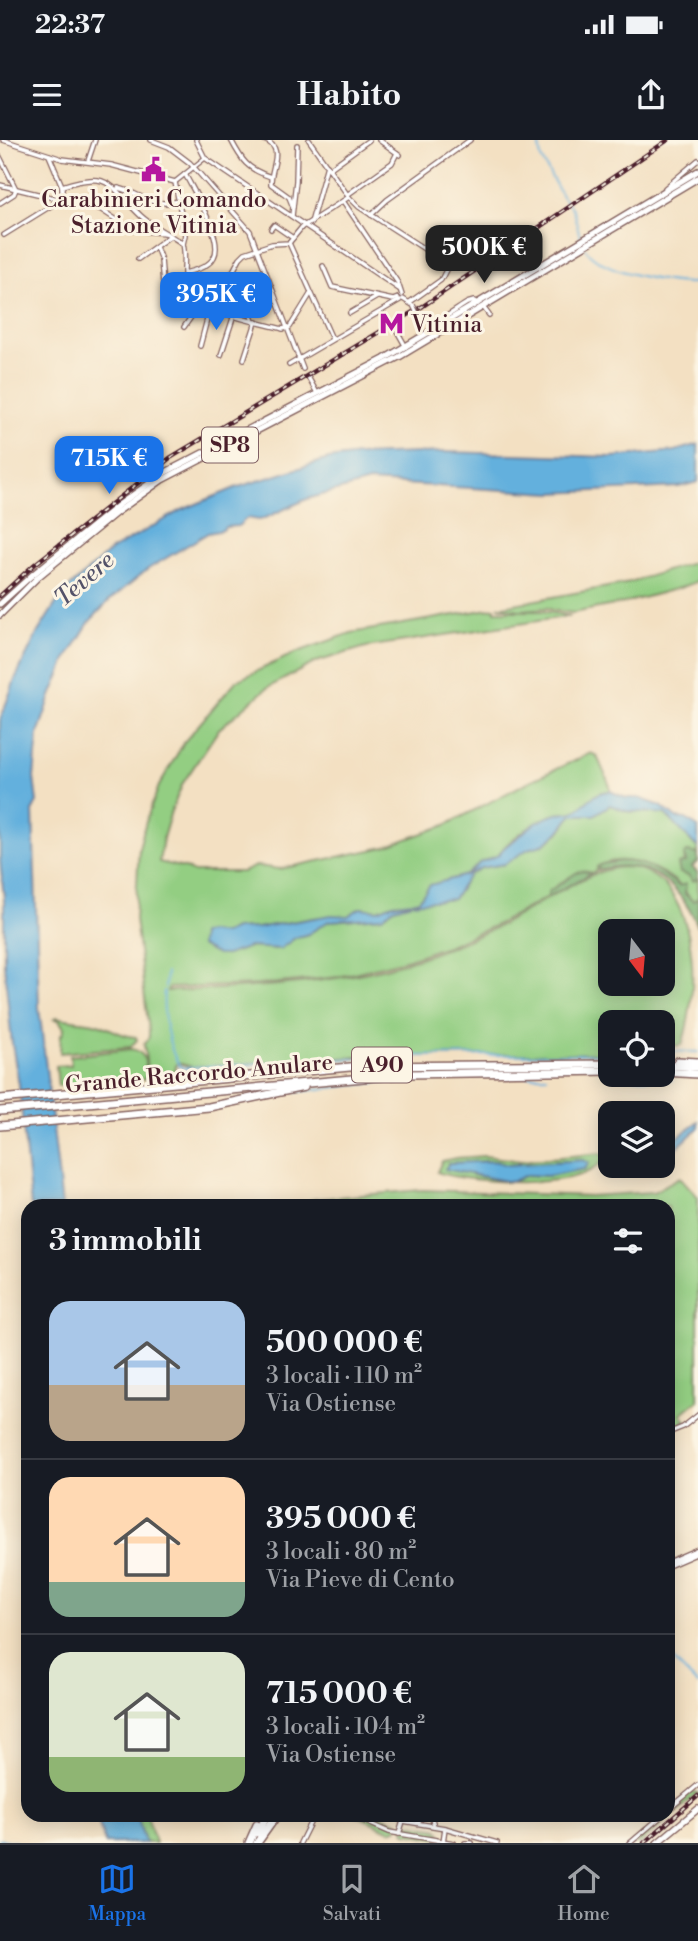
<!DOCTYPE html>
<html lang="it">
<meta charset="utf-8">
<style>
:root{--surface:#171b24;--page:#20242c;--text:#f1f3f6;--muted:#9ea1a6;--line:#363941;--accent:#1a73e8}
body{margin:0;font-family:"Libre Bodoni",serif;background:var(--page);color:var(--text);height:100vh;display:flex;flex-direction:column;font-size:26px;white-space:nowrap}
*{box-sizing:border-box;margin:0}
p{font-size:23px;color:var(--muted)}
.icon{flex:none;width:38px;height:38px;fill:none;stroke:currentColor;stroke-width:2;stroke-linecap:round;stroke-linejoin:round}
.map{position:relative;flex:1;overflow:hidden}
.sheet{position:absolute;left:21px;top:1059px;width:654px;height:623px;display:flex;flex-direction:column;background:var(--surface);border-radius:21px;box-shadow:0 4px 18px #0003}
.sheet>*{flex:none}
.needle{width:46px;rotate:164deg}
.tools{position:absolute;left:598px;top:779px;display:grid;gap:14px}
.tools a{display:grid;place-items:center;width:77px;height:77px;border-radius:14px;background:var(--surface);box-shadow:0 4px 18px #0003;font-size:35px}
.price{position:absolute;translate:-50% -60px;padding:0 16px;border-radius:14px;background:var(--accent);color:#fff;font-size:23px;line-height:46px;filter:drop-shadow(0 2px 4px #0008)}
.price::after{content:'';position:absolute;left:50%;top:42px;width:21px;height:16px;margin-left:-10px;background:inherit;clip-path:polygon(0 0,100% 0,50% 100%)}
.price.active{background:#222;color:#fff}
ul{padding:0;list-style:none}
li{display:flex;align-items:center;gap:21px;height:175px;padding:0 28px}
li+li{border-top:2px solid var(--line)}
li span{display:grid;place-items:center;flex:none;width:196px;height:140px;border-radius:21px;color:#555}
li>.icon{margin-inline-start:auto}
span .icon{width:84px;height:84px;fill:#fffc;stroke-width:1}
li b{font-size:30px}
h2{display:flex;justify-content:space-between;align-items:center;height:84px;padding:0 28px;font-size:30px}
.status{display:flex;justify-content:space-between;align-items:center;height:49px;padding:0 35px;background:var(--surface);direction:ltr}
.status svg{height:19px;fill:currentColor}
header{display:flex;justify-content:space-between;align-items:center;height:91px;padding:0 28px;background:var(--surface);font-size:32px;font-weight:700}
.menu{display:flex;justify-content:space-around;align-items:center;height:98px;border-top:2px solid var(--line);background:var(--surface);font-size:19px;color:var(--muted)}
.menu a{display:grid;justify-items:center;gap:4px}
.menu .active{color:var(--accent)}
.map>svg:first-child{display:block}
.green{fill:#93ce82;stroke:#6e7656;stroke-width:2;fill-rule:evenodd}
.forest{fill:#76b170;stroke:#60684e;stroke-width:2}
.water{fill:#64b0dd;stroke:#576884;stroke-width:2}
.lines{fill:none;stroke-linecap:round;stroke-linejoin:round}
.stream{stroke:#64b0dd;stroke-width:2}
.canal{stroke:#64b0dd;stroke-width:3.5}
.minor-casing{stroke:#856360;stroke-width:6}
.major-casing{stroke:#856360;stroke-width:8}
.highway-casing{stroke:#856360;stroke-width:10}
.minor{stroke:#fff;stroke-width:3.5}
.major{stroke:#fff;stroke-width:5}
.highway{stroke:#fff;stroke-width:7}
.rail-casing{stroke:#4a1f2b;stroke-width:4.5}
.rail{stroke:#fcf5e5;stroke-width:2;stroke-dasharray:5;stroke-linecap:butt}
.minor-bridge-casing{stroke:#856360;stroke-width:6;stroke-linecap:butt}
.minor-bridge{stroke:#fff;stroke-width:3.5}
.labels{text-anchor:middle;stroke-width:6;stroke-linejoin:round;paint-order:stroke}
.shield{fill:#fcf5e5;stroke:#7f5f63;stroke-width:2}
.shield-label{font-size:21px;font-weight:bold;fill:#4a1f2b}
.poi-label{font-size:23px;fill:#4a1f2b;stroke:#fcf5e5}
.street-label{font-size:23px;fill:#4a1f2b;stroke:#fcf5e5}
.water-label{font-size:24px;font-style:italic;fill:#535269;stroke:#fcf5e5}
</style>
<div class="status"><b>22:37</b><svg viewBox="0 0 49 12"><path d="M0 12V9h3v3zM5 12V6h3v6zM10 12V3h3v9zM15 12V0h3v12zM26 1h20v11H26zM47 4h2v5h-2z"/></svg></div>
<header><svg class="icon" aria-label="menu" viewBox="0 0 24 24"><path d="M4 6h16M4 12h16M4 18h16"/></svg>Habito<svg class="icon" aria-label="share" viewBox="0 0 24 24"><path d="M12 15V3M7 8l5-5 5 5M5 13v7h14v-7"/></svg></header>
<div class="map">
<svg width="698" height="1703" viewBox="0 0 698 1703">
<rect width="100%" height="100%" fill="#fcf5e5"/>
<filter id="ink" filterUnits="userSpaceOnUse"><feTurbulence type="fractalNoise" baseFrequency=".0143" numOctaves="2"/><feDisplacementMap in="SourceGraphic" scale="14" xChannelSelector="R" yChannelSelector="G"/><feConvolveMatrix kernelMatrix="1 2 1 2 8 2 1 2 1" color-interpolation-filters="sRGB"/></filter>
<filter id="wash" filterUnits="userSpaceOnUse"><feTurbulence type="fractalNoise" baseFrequency=".00686" numOctaves="4" result="noise"/><feDisplacementMap in="SourceGraphic" scale="28" xChannelSelector="R" yChannelSelector="G"/><feGaussianBlur stdDeviation="1.57" result="paint"/><feColorMatrix in="noise" values="0 0 0 0 0 0 0 0 0 0 0 0 0 0 0 0 0 1.4 0 .05"/><feComposite in="paint" operator="in"/></filter>
<g filter="url(#wash)">
<rect width="100%" height="100%" fill="#f3e0c2"/>
<g class="green">
<polygon points="698,421 698,441 683,447 624,463 573,473 552,470 547,468 521,470 498,467 624,444"/>
<path d="M495 468V471H542L571 476 366 507 316 522 267 548 219 589 183 643 171 671 163 698 159 722 188 729 191 732H243L256 726 280 729 385 707 446 685 530 641 591 613 597 616 610 646V651C594 652 589 661 577 670 571 674 563 673 556 674 541 678 504 702 499 715L481 722 466 735 430 745 419 760 413 762 453 759 470 734 481 728 504 724 528 708 542 705 559 693 572 675H594L610 665C617 666 620 669 626 671 639 674 655 668 666 675 678 682 686 698 698 708V714L687 712 684 717 689 736 697 740 698 738V758L693 762C688 757 687 753 683 749 667 729 621 711 597 727L598 730 592 733C576 729 561 743 548 752V757L496 785 449 805 409 819 338 837 258 845 169 848 167 851C254 848 345 845 428 815 451 807 475 797 497 787 531 770 589 727 626 727 642 728 652 734 664 744 698 783 698 852 682 905L663 907V882H611V913L356 917 193 927 177 923 174 934 148 938 144 904 149 897V891L135 779 139 708 147 678 159 646 184 602 236 541 295 513 351 493ZM408 763 394 768 382 777 328 781 308 794 295 798 279 809 249 807 226 815 209 792 223 794 235 789 257 788 313 778 348 776 360 768 378 770 393 764ZM611 791H663V844H611Z"/>
<path d="M56 877C68 880 82 881 94 883 109 886 120 897 136 897L137 900 130 907 60 913 61 894H63L64 888 59 880 54 879Z"/>
<path d="M131 909C147 911 146 925 146 939L58 946 56 926 71 925 70 916Z"/>
<path d="M601 1013 604 1017C591 1053 467 1043 437 1032L442 1021 456 1018 485 1016 521 1021ZM583 1020 547 1036 527 1035 511 1042 473 1035 449 1023 494 1021 508 1025Z"/>
<polygon points="680,1037 698,1057 698,1260 681,1274 686,1281 669,1290 668,1066 286,1066 316,1059 422,1050 590,1056 653,1052"/>
<polygon points="693,1651 698,1653 641,1703 633,1703 665,1675 668,1675 669,1672"/>
<polygon points="137,1675 147,1675 155,1703 145,1703"/>
<polygon points="356,1675 378,1675 397,1682 398,1688 391,1691"/>
<polygon points="409,1684 438,1689 441,1694 438,1699 405,1693 404,1686"/>
</g>
<g class="forest">
<polygon points="687,712 698,714 698,722 692,727 698,733 697,740 692,741 689,736 680,733 678,724 686,722 684,714"/>
<path d="M621 721C644 721 661 731 679 746L686 744 685 754 693 761 698 758V786C677 742 649 717 598 730L597 727 602 724Z"/>
<polygon points="583,731 592,733 548,757 548,752 576,733"/>
</g>
<g class="water">
<polygon points="698,304 698,342 679,347 552,353 369,342 307,359 267,377 259,380 247,378 238,386 225,387 223,390 208,393 148,429 109,461 90,481 66,520 51,556 38,594 34,638 37,662 33,670 39,867 62,1066 31,1066 19,945 12,904 4,824 4,758 0,720 0,580 16,537 38,492 62,454 111,410 182,370 235,348 329,319 358,315 447,312 612,317 675,311"/>
<path d="M610 651 626 658H639L661 666 676 678 686 679 698 687V708L665 674 626 671 610 665 594 675H572L559 692 542 705 528 709 505 724 481 728 470 734 453 759 412 763 394 768 382 777 329 781 308 794 295 798 280 809 249 807 226 815H217L200 806 201 794 209 792 224 794 235 789 257 788 331 775 348 776 360 768 378 770 393 764 412 762 419 760 430 745 466 735 481 722 499 715C504 704 511 704 518 697 529 687 541 678 556 674 563 673 571 674 577 670 589 661 594 652 610 651Z"/>
<polygon points="698,981 698,988 676,1009 663,1016 663,1002 672,1002"/>
<polygon points="583,1020 589,1023 585,1029 547,1036 527,1035 511,1042 445,1029 449,1023 494,1021 508,1025"/>
<polygon points="96,1675 137,1675 145,1703 105,1703"/>
</g>
<g class="lines">
<g class="stream">
<polyline points="538,0 541,18 562,56 573,70 581,100"/>
<path d="M585 108C600 133 671 144 698 143"/>
<polyline points="165,847 166,833"/>
<path d="M164 851C162 873 168 908 180 927L184 928 408 916 611 914"/>
<polyline points="663,911 698,912"/>
<polyline points="188,928 189,937"/>
<polyline points="519,936 546,936"/>
<polyline points="614,937 672,940"/>
<polyline points="296,952 379,942 492,936"/>
<polyline points="668,1515 698,1545"/>
</g>
<polyline class="canal" points="0,1700 16,1703"/>
</g>
</g>
<g filter="url(#ink)">
<g class="lines">
<defs>
<g id="minor">
<polyline points="3,0 62,19 111,25 175,42"/>
<polyline points="151,0 169,7 190,23 250,91 303,229"/>
<polyline points="196,0 205,18 399,149"/>
<path d="M231 0C242 21 247 29 271 37"/>
<path d="M264 0C286 8 270 27 271 44L289 57 293 67"/>
<polyline points="309,0 349,57 359,67 443,121 446,130 441,140 410,162"/>
<polyline points="379,0 400,15"/>
<polyline points="0,17 16,49 14,54 0,63"/>
<polyline points="88,21 95,0"/>
<polyline points="329,29 369,0"/>
<path d="M185 34C194 52 224 99 214 117 209 127 195 130 185 133"/>
<polyline points="175,42 185,95 183,104"/>
<polyline points="175,42 205,18"/>
<polyline points="0,45 100,69 132,90 165,93"/>
<path d="M62 46C112 30 109 46 141 76 153 87 169 94 183 104 187 119 181 134 186 147 195 172 259 182 283 189L290 187 311 153"/>
<path d="M118 48C143 54 150 68 179 61"/>
<polyline points="665,48 698,20"/>
<polyline points="347,55 392,23 397,13"/>
<polyline points="343,61 398,143 402,155"/>
<polyline points="371,75 387,60 470,0"/>
<polyline points="292,76 296,41 297,5"/>
<polyline points="311,83 327,25"/>
<polyline points="271,89 274,85 293,98"/>
<polyline points="4,95 62,59 62,46 49,15"/>
<polyline points="289,103 332,199"/>
<path d="M156 107 161 120 164 156C175 165 191 174 204 166"/>
<polyline points="138,119 170,96"/>
<polyline points="323,126 332,147 393,160 398,158"/>
<polyline points="234,131 253,181"/>
<polyline points="403,159 411,164"/>
<polyline points="483,167 489,175"/>
<polyline points="350,173 377,157"/>
<path d="M418 175C433 191 453 171 467 163L474 161 478 164"/>
<polyline points="184,187 196,170"/>
<polyline points="397,191 406,207"/>
<polyline points="200,206 210,168 221,154 240,118 245,113 272,104 289,103 302,87 349,57"/>
<polyline points="221,215 234,175"/>
<polyline points="244,219 256,182"/>
<polyline points="289,225 400,160"/>
<polyline points="308,237 317,253"/>
<polyline points="668,1293 683,1287 698,1275"/>
<polyline points="668,1670 698,1645"/>
<polyline points="350,1675 389,1692 454,1703"/>
<polyline points="385,1675 403,1681 445,1688 497,1703"/>
<polyline points="431,1675 434,1686"/>
<polyline points="417,1683 424,1675"/>
<polyline points="399,1694 403,1681"/>
<polyline points="443,1702 445,1688"/>
<polyline points="300,1703 314,1675"/>
<polyline points="465,1703 472,1703"/>
<polyline points="630,1703 663,1675"/>
</g>
<g id="major">
<polyline points="0,464 31,436 120,364 164,333 384,219 698,31"/>
<polyline points="0,475 38,437 116,373 162,340 399,217 698,38"/>
<polyline points="657,1703 698,1669"/>
</g>
<g id="highway">
<polyline points="678,921 698,922"/>
<polyline points="663,925 698,927"/>
<polyline points="663,932 698,934"/>
<polyline points="0,959 361,926 611,924"/>
<polyline points="0,971 407,934 611,931"/>
<polyline points="0,986 209,967 304,947"/>
<polyline points="668,1424 698,1411"/>
<polyline points="258,1693 267,1675"/>
<polyline points="249,1703 257,1685"/>
<polyline points="257,1703 277,1675"/>
</g>
</defs>
<use href="#minor" class="minor-casing"/>
<use href="#major" class="major-casing"/>
<use href="#highway" class="highway-casing"/>
<use href="#minor" class="minor"/>
<use href="#major" class="major"/>
<use href="#highway" class="highway"/>
<defs>
<g id="rail">
<polyline points="0,456 35,424 170,318 423,166 668,0"/>
<polyline points="644,1703 698,1656"/>
</g>
</defs>
<use href="#rail" class="rail-casing"/>
<use href="#rail" class="rail"/>
<defs>
<polyline id="minor-bridge" points="413,165 418,175"/>
</defs>
<use href="#minor-bridge" class="minor-bridge-casing"/>
<use href="#minor-bridge" class="minor-bridge"/>
</g>
</g>
<defs>
<symbol id="civic-bare" viewBox="-9 -9 18 18"><path d="M-.6-6.5H3V-4.5H.6V-3L4-1V1h2V6H-6V1h2V-1L-.6-3ZM-1.2 2.5V6h2.4V2.5Z" fill="#b5179e" stroke="#fcf5e5" stroke-width="2.5" paint-order="stroke"/></symbol>
<symbol id="metro-bare" viewBox="-9 -9 18 18"><path d="M-5.5 5V-5H-3L0 0L3-5H5.5V5H3V-.5L0 4L-3-.5V5Z" fill="#b5179e" stroke="#fcf5e5" stroke-width="2.5" paint-order="stroke"/></symbol>
</defs>
<g fill-rule="evenodd">
<use href="#civic-bare" x="136" y="12" width="35" height="35"/>
<use href="#metro-bare" x="374" y="166" width="35" height="35"/>
</g>
<g class="labels">
<g class="shield">
<rect x="202" y="287.5" width="56" height="35" rx="5"/>
<rect x="352" y="907.5" width="60" height="35" rx="5"/>
</g>
<g class="shield-label">
<text x="230" y="312">SP8</text>
<text x="382" y="932">A90</text>
</g>
<g class="poi-label">
<text x="154" y="67">Carabinieri Comando<tspan x="154" dy="26">Stazione Vitinia</tspan></text>
<text x="411" y="192" text-anchor="start">Vitinia</text>
</g>
<g class="street-label">
<text transform="translate(199 933) rotate(-5)" y="8">Grande Raccordo Anulare</text>
</g>
<g class="water-label">
<text transform="translate(84 439) rotate(-41)" y="8">Tevere</text>
</g>
</g>
</svg>
<div class="tools">
<a><svg class="needle" viewBox="-14 -14 28 28"><path d="M0-13l5 13h-10z" fill="#e53935"/><path d="M0 13l5-13h-10z" fill="#9ea1a6"/></svg></a>
<a><svg class="icon" aria-label="locate" viewBox="0 0 24 24"><circle cx="12" cy="12" r="6"/><path d="M12 2v4M12 18v4M2 12h4M18 12h4"/></svg></a>
<a><svg class="icon" aria-label="layers" viewBox="0 0 24 24"><path d="M12 4l9 5-9 5-9-5zM3 14l9 5 9-5"/></svg></a>
</div>
<b class="price active" style="left:484px;top:145px">500K €</b>
<b class="price" style="left:216px;top:192px">395K €</b>
<b class="price" style="left:109px;top:356px">715K €</b>
<section class="sheet">
<h2>3 immobili<svg class="icon" aria-label="filters" viewBox="0 0 24 24"><path d="M4 7h16M4 17h16"/><circle cx="9" cy="7" r="2"/><circle cx="15" cy="17" r="2"/></svg></h2>
<ul>
<li><span style="background:linear-gradient(#a9c7e8 60%,#b9a48a 0)"><svg class="icon" aria-label="home" viewBox="0 0 24 24"><path d="M3 11l9-7 9 7M6 9v11h12V9"/></svg></span><div><b>500 000 €</b><p>3 locali · 110 m²</p><p>Via Ostiense</p></div></li>
<li><span style="background:linear-gradient(#ffd9b3 75%,#7fa58c 0)"><svg class="icon" aria-label="home" viewBox="0 0 24 24"><path d="M3 11l9-7 9 7M6 9v11h12V9"/></svg></span><div><b>395 000 €</b><p>3 locali · 80 m²</p><p>Via Pieve di Cento</p></div></li>
<li><span style="background:linear-gradient(#dfe7d0 75%,#8fb573 0)"><svg class="icon" aria-label="home" viewBox="0 0 24 24"><path d="M3 11l9-7 9 7M6 9v11h12V9"/></svg></span><div><b>715 000 €</b><p>3 locali · 104 m²</p><p>Via Ostiense</p></div></li>
</ul>
</section>
</div>
<nav class="menu">
<a class="active"><svg class="icon" aria-label="map" viewBox="0 0 24 24"><path d="M3 6l6-2 6 2 6-2v14l-6 2-6-2-6 2zM9 4v14M15 6v14"/></svg>Mappa</a>
<a><svg class="icon" aria-label="saved" viewBox="0 0 24 24"><path d="M7 4h10v16l-5-4-5 4z"/></svg>Salvati</a>
<a><svg class="icon" aria-label="home" viewBox="0 0 24 24"><path d="M3 11l9-7 9 7M6 9v11h12V9"/></svg>Home</a>
</nav>
